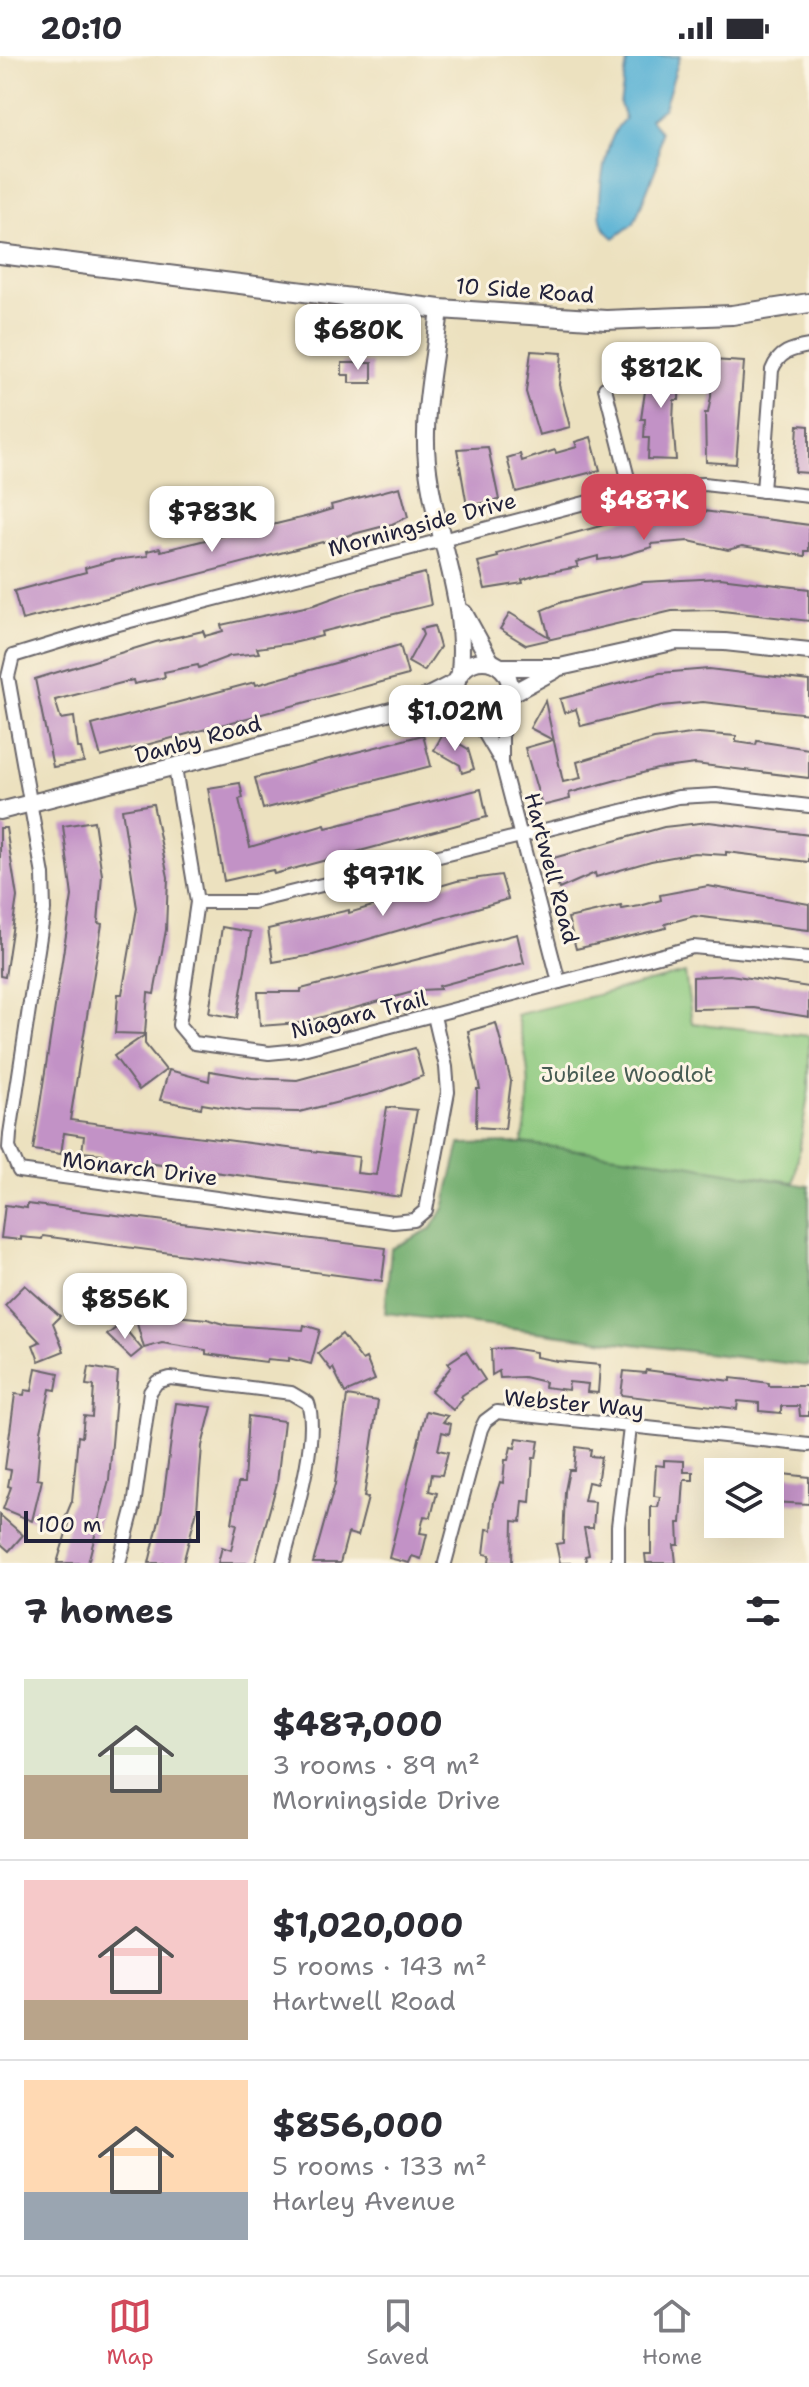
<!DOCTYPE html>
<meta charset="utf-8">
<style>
:root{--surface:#fff;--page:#f7f7f7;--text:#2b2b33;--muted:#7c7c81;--line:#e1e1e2;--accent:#d1495b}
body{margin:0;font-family:"Shantell Sans",sans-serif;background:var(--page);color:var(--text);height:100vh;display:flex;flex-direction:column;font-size:30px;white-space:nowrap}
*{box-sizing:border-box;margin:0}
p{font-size:26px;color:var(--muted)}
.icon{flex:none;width:44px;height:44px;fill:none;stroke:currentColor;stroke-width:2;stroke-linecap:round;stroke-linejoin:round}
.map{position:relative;height:1507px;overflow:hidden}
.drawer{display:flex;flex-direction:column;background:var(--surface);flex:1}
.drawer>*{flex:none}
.controls{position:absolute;left:704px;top:1402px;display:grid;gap:16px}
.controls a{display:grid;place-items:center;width:80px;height:80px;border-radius:0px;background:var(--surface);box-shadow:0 8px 32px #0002;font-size:40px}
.scale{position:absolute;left:24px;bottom:20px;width:176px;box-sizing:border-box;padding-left:8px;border:4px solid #22223b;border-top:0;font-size:22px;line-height:28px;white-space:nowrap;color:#22223b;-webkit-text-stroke:6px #fcf5e5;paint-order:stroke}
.price{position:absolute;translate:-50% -68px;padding:0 18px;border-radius:16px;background:#fff;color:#222;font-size:26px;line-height:52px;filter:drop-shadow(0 2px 4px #0008)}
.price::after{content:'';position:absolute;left:50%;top:48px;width:24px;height:18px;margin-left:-12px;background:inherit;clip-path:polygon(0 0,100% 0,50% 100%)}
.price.selected{background:var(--accent);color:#fff}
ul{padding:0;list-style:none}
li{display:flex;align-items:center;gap:24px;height:200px;padding:0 24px}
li+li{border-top:2px solid var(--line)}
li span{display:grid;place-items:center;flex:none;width:224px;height:160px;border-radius:0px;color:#555}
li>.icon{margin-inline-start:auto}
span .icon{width:96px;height:96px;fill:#fffc;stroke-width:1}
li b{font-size:34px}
h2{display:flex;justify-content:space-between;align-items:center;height:96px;padding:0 24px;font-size:34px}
.status{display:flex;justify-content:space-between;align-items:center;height:56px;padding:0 40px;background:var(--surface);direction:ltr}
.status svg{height:22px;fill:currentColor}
.dock{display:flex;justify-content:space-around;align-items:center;height:112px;border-top:2px solid var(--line);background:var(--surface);font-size:22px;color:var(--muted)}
.dock a{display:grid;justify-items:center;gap:4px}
.dock .selected{color:var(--accent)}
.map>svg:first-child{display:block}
.green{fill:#8dc97f;stroke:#58765d;stroke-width:2}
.forest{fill:#72ad6e;stroke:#4a6854;stroke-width:2}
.water{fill:#56b1d4;stroke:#3c6a88;stroke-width:2}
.building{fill:#c292c6}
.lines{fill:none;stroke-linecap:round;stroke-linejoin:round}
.minor-casing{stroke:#696569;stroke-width:16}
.tertiary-casing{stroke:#696569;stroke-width:20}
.secondary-casing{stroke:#696569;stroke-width:22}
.minor{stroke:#fff;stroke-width:12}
.tertiary{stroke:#fff;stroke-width:16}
.secondary{stroke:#fff;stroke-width:18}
.labels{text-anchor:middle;stroke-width:6;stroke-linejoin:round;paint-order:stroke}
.street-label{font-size:22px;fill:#22223b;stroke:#fcf5e5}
.park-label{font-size:22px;fill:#475c53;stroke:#fcf5e5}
</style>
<div class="status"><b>20:10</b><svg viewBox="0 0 49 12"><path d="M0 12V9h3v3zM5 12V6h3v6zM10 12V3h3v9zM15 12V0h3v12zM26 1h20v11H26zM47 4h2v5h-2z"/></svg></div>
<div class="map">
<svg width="809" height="1507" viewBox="0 0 809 1507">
<rect width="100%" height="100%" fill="#fcf5e5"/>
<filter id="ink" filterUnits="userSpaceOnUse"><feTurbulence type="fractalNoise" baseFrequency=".0125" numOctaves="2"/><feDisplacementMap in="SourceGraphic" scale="16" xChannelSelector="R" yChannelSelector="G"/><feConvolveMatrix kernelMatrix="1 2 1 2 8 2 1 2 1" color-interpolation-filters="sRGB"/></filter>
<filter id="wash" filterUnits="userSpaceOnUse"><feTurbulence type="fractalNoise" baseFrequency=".006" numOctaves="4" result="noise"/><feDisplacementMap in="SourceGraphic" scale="32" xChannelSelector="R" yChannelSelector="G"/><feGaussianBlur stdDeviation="1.8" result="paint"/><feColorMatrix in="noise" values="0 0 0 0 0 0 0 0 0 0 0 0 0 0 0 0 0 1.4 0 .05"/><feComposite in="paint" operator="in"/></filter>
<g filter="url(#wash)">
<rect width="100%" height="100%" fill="#ece1bf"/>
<path class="green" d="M685 917 692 967 809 980V1033L794 1126 522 1087C533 1037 530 1008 516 959Z"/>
<polygon class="forest" points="522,1087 663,1105 809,1130 809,1310 385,1257 391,1193 432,1172 444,1152 460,1088"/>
<path class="water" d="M628 0H680L664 52 650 63 660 76 657 109 634 167 614 182C609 178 604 173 602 167 595 145 606 75 625 63L620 48Z"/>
<g id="blocks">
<g class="building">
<polygon points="531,295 562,297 559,329 570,371 539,379 526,336"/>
<polygon points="712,304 744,306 736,408 706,406 705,357 708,357 711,341"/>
<polygon points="342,307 372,307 372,327 349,327 349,319 342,319"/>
<polygon points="649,307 680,309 679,344 674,344 673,365 676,404 648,403 649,382 644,382 645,363 641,363"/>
<polygon points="798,369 809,370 809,417 795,416"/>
<polygon points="591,381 600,414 516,436 507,402 520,398 522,405 555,394 556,397 577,391 575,386"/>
<polygon points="488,391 499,444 467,450 457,393"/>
<polygon points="400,431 408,461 392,468 22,564 14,535 86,516 85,512 114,504 148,500 147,495 160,492 161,495 258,471 257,467 270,463 272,469 309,460 332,453 331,449"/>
<polygon points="688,453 809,469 809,495 805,495 805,500 742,490 728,494 689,485 651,488 652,491 618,501 598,504 598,500 576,506 578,511 540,518 522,524 523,527 485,533 478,506 498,501 497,498 652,456"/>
<polygon points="425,517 431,549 321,576 322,580 293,587 257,592 259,597 230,600 199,612 198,609 164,616 165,621 153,624 134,628 133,624 55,644 61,663 74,661 78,692 81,692 84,706 53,711 35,623 156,586 203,575 205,580 223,575 221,569 314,549 352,535"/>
<polygon points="720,522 809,533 809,565 714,554 672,555 526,589 500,573 510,557 549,581 542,554 562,546 644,526"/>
<polygon points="434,570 440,591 424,615 408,606 423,579 421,573"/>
<polygon points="400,589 408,619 101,701 92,669 255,626 256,629"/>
<polygon points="709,613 809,625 809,658 703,646 661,650 581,670 576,653 564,657 560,643 660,617"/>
<polygon points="545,645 563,726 581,722 577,706 654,683 698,677 736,680 736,686 756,689 757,685 809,693 809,722 695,708 657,713 569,737 570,743 542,750 525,692 553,684 530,672"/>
<polygon points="443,678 468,693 474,713 462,717 460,709 434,694"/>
<polygon points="423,679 431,710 263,753 255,722"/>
<polygon points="240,727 243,742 239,743 250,791 325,769 326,772 481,733 487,761 274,818 273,814 224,825 208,732"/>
<polygon points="153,748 168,821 166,874 154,938 148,937 145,978 115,977 118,938 122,938 137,852 122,753"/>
<polygon points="94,765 102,819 98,867 102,868 70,1064 359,1101 357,1117 376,1119 387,1051 417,1054 401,1141 102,1101 102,1098 82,1096 84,1080 64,1077 61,1098 33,1094 72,840 63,770"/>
<polygon points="709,766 809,779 809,806 726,796 726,799 694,797 651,805 596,821 595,817 559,833 550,803 664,771"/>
<polygon points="0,772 6,772 17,841 5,921 0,920"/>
<polygon points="501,819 508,843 313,899 273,906 268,873 349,854 349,857 457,825"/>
<polygon points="708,830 809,848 809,874 694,860 665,868 666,872 576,893 568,862 621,850 622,853 640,850 661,844 660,839"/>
<polygon points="222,871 251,876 237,962 209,957"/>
<polygon points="517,878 524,907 439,930 440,933 420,934 300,967 260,970 258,936 301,936 301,933"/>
<polygon points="730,919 809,931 809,961 754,952 693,953 693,921"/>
<polygon points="496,967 511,1025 505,1073 476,1071 477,1033 480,1033 468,975"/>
<polygon points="145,979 145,988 166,1014 139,1034 114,1000"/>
<polygon points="415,992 423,1020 383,1035 299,1056 245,1055 202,1048 201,1052 160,1044 169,1014 209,1025 210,1015 252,1022 297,1024"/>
<polygon points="27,1148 386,1192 382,1225 43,1180 42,1183 21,1181 21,1184 1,1182 5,1149 27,1152"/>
<polygon points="25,1229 60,1260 53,1267 64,1295 39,1305 33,1289 40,1286 5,1249"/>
<polygon points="151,1252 153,1258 207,1263 228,1269 303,1274 304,1269 320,1274 311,1308 289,1302 289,1305 267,1303 266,1306 206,1298 206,1294 162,1287 144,1292 134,1257"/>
<polygon points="121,1268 142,1293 131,1302 107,1279"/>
<polygon points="342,1278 362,1304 366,1302 375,1324 345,1337 333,1312 331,1314 318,1297"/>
<polygon points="509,1292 536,1296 536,1301 557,1305 600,1309 598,1337 587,1336 588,1328 569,1326 568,1334 544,1331 545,1326 524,1321 500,1322 499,1315 492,1319 491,1293"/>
<polygon points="466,1295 485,1324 461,1340 463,1343 453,1354 431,1335 451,1311 448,1307"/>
<polygon points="89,1311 118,1316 109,1424 88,1507 57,1507 70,1464 65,1462 72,1445 78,1380 82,1381 84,1360 92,1361 94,1330 86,1329"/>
<polygon points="36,1312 59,1317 56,1334 50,1333 41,1375 37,1423 42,1424 32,1465 3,1453 11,1431 8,1430 11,1414 5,1413 15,1338 24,1339 25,1334 32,1335"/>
<polygon points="646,1314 731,1325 731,1322 748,1324 769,1327 769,1330 809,1330 809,1360 800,1360 799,1350 781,1350 781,1357 759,1355 759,1347 738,1345 737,1353 621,1339 624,1315 645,1317"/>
<polygon points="347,1340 378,1345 364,1441 368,1442 358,1480 348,1477 340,1507 313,1507 335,1428"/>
<polygon points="176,1347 212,1351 202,1390 197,1454 183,1507 149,1507 162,1452"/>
<polygon points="426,1355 448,1360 443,1366 451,1368 449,1378 442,1376 438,1394 448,1396 442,1419 432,1418 429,1435 437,1437 431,1461 424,1460 420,1477 427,1478 421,1503 412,1500 409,1507 389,1502"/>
<polygon points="248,1360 284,1365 277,1427 255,1507 218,1507 222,1491 231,1494 237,1468 232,1467 238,1427 244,1427"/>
<polygon points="517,1382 539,1385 536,1402 533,1402 530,1446 523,1445 521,1466 513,1465 512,1507 489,1506 490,1499 484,1498 487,1473 492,1474 494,1446 500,1426 503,1427 505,1404 508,1404 511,1391 515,1392"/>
<polygon points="576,1391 591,1393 590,1400 601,1401 597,1428 588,1426 584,1445 595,1446 593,1472 584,1472 589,1499 585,1500 587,1507 560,1507 556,1488 563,1487 565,1435 569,1414 574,1414"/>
<polygon points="664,1404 684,1405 684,1416 693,1416 693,1424 684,1424 681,1467 678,1467 679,1489 674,1489 676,1507 646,1507 645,1498 651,1498 651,1451 658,1451 660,1441 654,1440 656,1409 664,1410"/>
<polygon points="774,1417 809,1421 809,1448 770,1446"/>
<polygon points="0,1459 23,1479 9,1495 0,1487"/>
</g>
</g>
</g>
<g filter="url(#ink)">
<use href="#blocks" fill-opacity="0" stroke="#696569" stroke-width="2"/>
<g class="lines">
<defs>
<g id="minor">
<polyline points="605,332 631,434"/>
<path d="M763 435 772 314C779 296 791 293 809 290"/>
<polyline points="502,653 502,708 559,926"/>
<polyline points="473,658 499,702"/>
<polyline points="175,712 197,846 179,969 194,987 269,997 299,994 693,891 809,902"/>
<polyline points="197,846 253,846 678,741 716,739 809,750"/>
<polyline points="434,960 446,1011 448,1036 426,1154 414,1164 393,1166 19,1115 9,1092 10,1078 44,854 43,819 8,621 13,600 111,570 650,430 704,428 809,440"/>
<path d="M119 1507 134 1450 150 1336 157 1326 170 1322 291 1337 308 1347C320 1382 292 1470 283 1507"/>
<polyline points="445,1507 481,1373 485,1365 497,1356 809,1389"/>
<polyline points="618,1507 618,1470 630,1372"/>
</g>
<g id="tertiary">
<path d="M440 253C435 303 422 355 427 406 435 482 467 536 460 617"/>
<polyline points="464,557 491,606"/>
<circle cx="483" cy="632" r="27"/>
<polyline points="500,611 560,611 677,585 725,586 809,595"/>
<polyline points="509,639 555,614"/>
<polyline points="413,651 465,653"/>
<polyline points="0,755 407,651 456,626"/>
</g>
<polyline id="secondary" points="0,198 440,253 606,264 732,259 809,247"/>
</defs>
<use href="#minor" class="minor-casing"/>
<use href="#tertiary" class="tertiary-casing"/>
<use href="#secondary" class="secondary-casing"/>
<use href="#minor" class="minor"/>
<use href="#tertiary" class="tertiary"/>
<use href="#secondary" class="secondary"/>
</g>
</g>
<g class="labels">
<g class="street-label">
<text transform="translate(525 234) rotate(4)" y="8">10 Side Road</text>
<text transform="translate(422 468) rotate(-15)" y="8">Morningside Drive</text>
<text transform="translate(198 683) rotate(-15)" y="8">Danby Road</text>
<text transform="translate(552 812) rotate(75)" y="8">Hartwell Road</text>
<text transform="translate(359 958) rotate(-14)" y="8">Niagara Trail</text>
<text transform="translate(140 1112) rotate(7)" y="8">Monarch Drive</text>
<text transform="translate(574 1347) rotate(5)" y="8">Webster Way</text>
</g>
<g class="park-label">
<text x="627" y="1026">Jubilee Woodlot</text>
</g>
</g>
</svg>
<div class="controls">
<a><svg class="icon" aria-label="layers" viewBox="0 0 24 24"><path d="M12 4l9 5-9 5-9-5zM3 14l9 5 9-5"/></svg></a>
</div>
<div class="scale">100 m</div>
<b class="price" style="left:358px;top:316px">$680K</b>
<b class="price" style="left:661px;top:354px">$812K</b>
<b class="price selected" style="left:644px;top:486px">$487K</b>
<b class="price" style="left:212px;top:498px">$783K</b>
<b class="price" style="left:455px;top:697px">$1.02M</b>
<b class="price" style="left:383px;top:862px">$971K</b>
<b class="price" style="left:125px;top:1285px">$856K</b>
</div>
<section class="drawer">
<h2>7 homes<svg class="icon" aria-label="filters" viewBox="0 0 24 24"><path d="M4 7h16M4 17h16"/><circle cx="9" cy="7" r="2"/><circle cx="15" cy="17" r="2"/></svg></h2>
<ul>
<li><span style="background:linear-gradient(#dfe7d0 60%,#b9a48a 0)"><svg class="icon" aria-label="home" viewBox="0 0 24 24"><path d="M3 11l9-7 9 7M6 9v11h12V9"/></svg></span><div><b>$487,000</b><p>3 rooms · 89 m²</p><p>Morningside Drive</p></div></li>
<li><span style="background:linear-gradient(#f6c9c9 75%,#b9a48a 0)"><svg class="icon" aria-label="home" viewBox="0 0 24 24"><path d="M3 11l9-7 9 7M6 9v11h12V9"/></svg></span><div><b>$1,020,000</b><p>5 rooms · 143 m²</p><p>Hartwell Road</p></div></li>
<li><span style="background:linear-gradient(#ffd9b3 70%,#9aa5b1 0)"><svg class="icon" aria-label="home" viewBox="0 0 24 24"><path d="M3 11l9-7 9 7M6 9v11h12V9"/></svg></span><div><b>$856,000</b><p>5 rooms · 133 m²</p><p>Harley Avenue</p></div></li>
</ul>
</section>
<nav class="dock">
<a class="selected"><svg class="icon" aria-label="map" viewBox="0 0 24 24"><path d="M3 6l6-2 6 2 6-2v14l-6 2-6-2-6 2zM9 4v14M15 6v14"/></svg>Map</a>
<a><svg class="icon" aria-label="saved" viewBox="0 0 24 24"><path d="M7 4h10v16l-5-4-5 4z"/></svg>Saved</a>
<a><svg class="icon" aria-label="home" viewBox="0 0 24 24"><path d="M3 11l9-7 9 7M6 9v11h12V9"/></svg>Home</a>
</nav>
